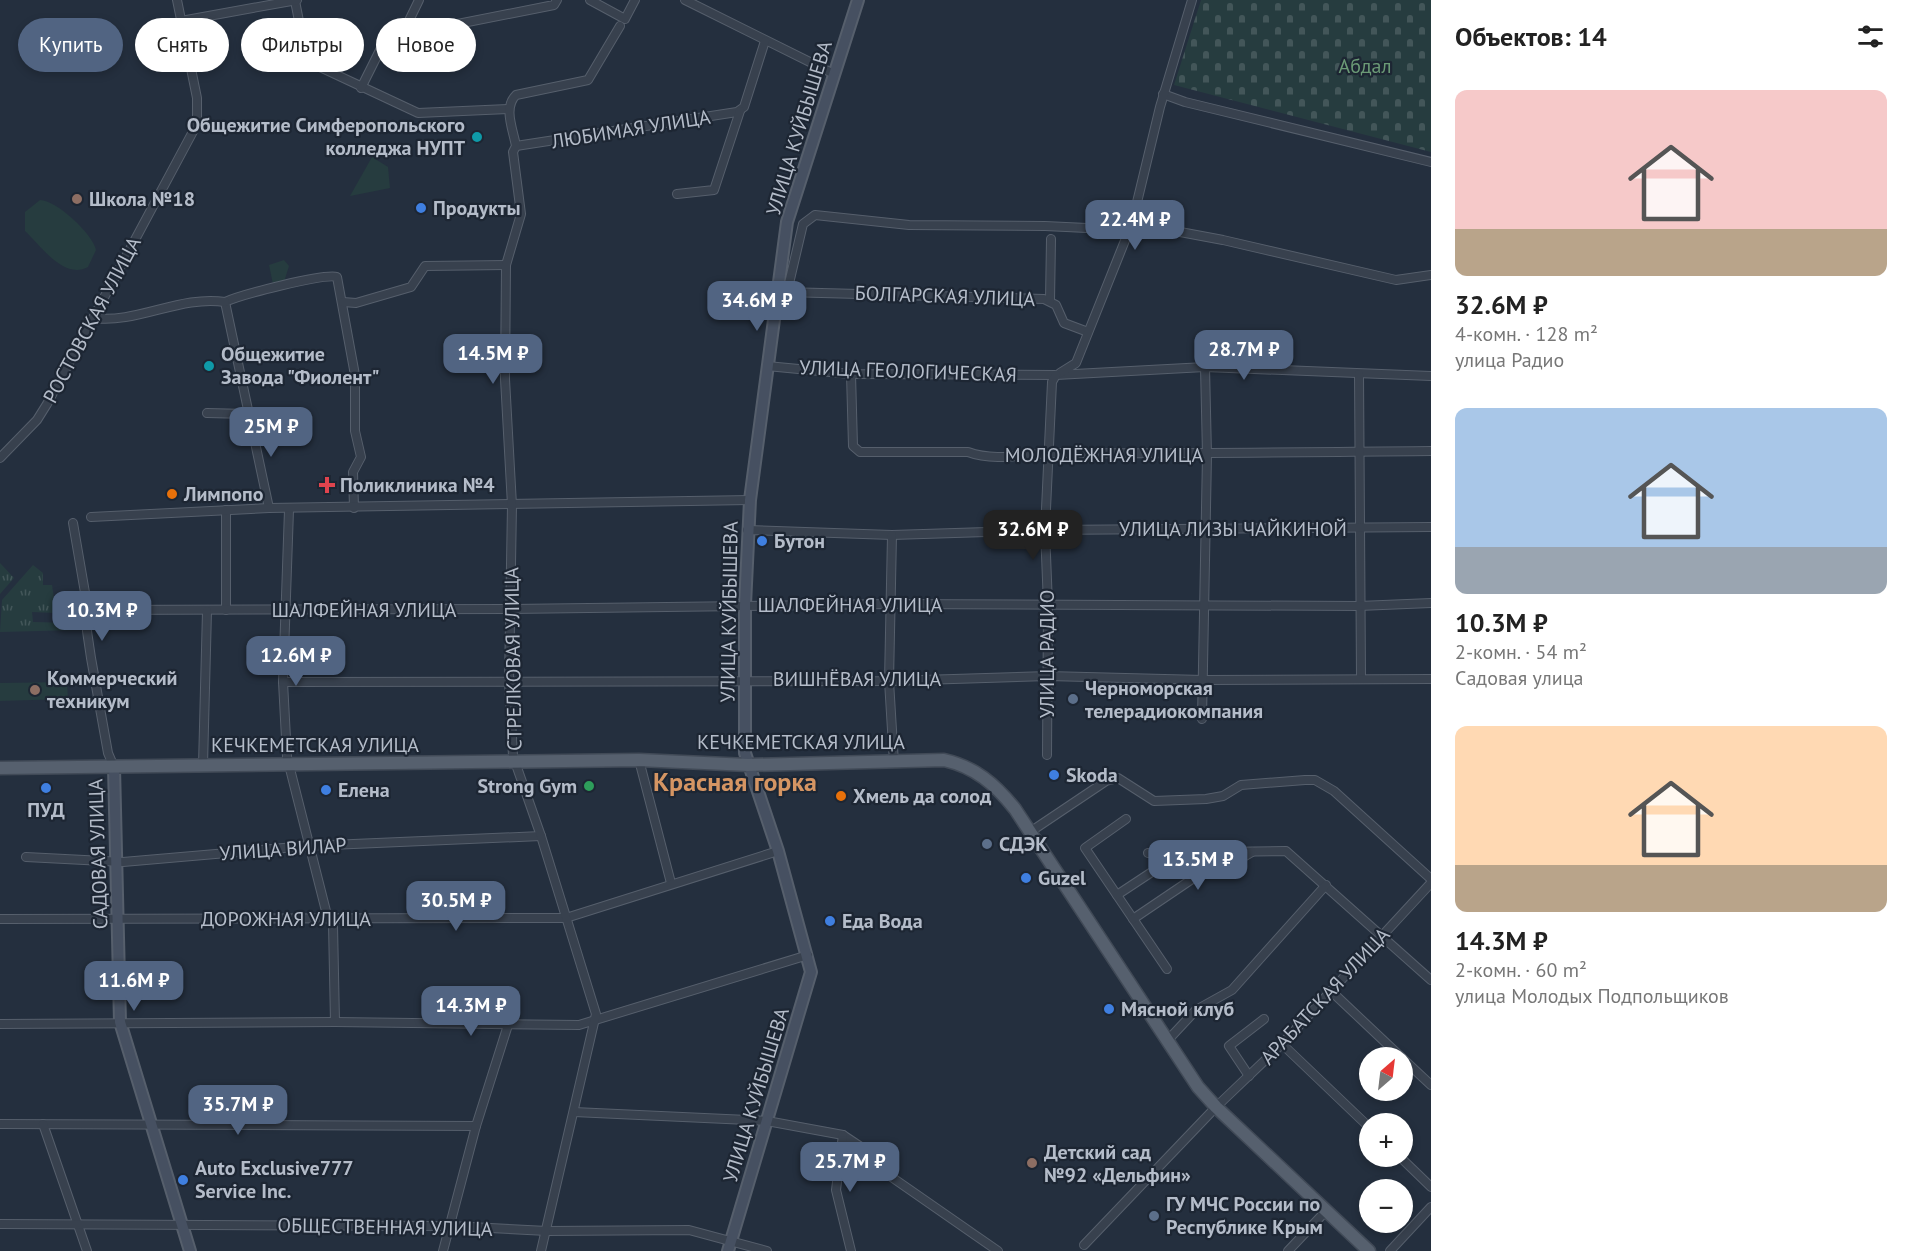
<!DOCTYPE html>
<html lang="ru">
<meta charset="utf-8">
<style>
:root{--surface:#fff;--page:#f6f6f6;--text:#222;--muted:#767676;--accent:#516482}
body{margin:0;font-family:"PT Sans",sans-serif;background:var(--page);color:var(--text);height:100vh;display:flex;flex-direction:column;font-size:22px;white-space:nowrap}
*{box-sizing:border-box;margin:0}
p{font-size:20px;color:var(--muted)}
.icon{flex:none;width:33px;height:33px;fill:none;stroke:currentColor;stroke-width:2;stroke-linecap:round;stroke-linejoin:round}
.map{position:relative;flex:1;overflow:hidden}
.details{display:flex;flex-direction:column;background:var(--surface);width:480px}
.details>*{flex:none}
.guide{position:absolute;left:18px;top:18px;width:570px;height:54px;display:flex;gap:12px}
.needle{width:39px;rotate:28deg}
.buttons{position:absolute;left:1359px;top:1047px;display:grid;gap:12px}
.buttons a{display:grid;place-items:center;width:54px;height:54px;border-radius:50%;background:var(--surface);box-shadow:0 3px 9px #0003;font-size:30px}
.price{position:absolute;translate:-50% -51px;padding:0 14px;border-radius:12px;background:var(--accent);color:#fff;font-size:20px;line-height:39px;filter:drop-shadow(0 2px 3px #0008)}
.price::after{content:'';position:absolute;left:50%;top:36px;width:18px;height:14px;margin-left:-9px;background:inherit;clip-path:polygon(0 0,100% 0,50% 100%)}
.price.on{background:#222;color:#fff}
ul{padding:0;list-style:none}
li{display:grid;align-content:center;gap:12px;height:318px;padding:0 24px}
li span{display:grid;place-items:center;height:186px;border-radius:12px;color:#555}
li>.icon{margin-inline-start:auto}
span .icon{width:108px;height:108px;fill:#fffc;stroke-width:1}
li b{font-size:26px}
h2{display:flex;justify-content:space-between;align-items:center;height:72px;padding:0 24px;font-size:26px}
.tag{padding:0 21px;border-radius:27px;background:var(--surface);box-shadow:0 3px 9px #0003;font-size:21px;line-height:54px}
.tag.on{background:var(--accent);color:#fff}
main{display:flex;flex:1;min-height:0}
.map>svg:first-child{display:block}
.grass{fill:url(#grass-tufts)}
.cemetery{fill:url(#cemetery-stones)}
.green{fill:#263c3f}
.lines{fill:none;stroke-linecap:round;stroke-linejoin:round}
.street-casing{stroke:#565f6c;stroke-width:10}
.secondary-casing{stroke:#565f6c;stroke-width:14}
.primary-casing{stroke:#414a57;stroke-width:15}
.street{stroke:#38414e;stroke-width:8}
.secondary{stroke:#465061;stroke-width:10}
.primary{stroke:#56606e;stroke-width:12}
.culture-dot{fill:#0f9aa8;stroke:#1d2633;stroke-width:2}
.education-dot{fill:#8d6e63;stroke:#1d2633;stroke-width:2}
.shop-dot{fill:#3f7fe0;stroke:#1d2633;stroke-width:2}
.health-dot{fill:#e0444e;stroke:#1d2633;stroke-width:2}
.food-dot{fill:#e8710a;stroke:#1d2633;stroke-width:2}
.service-dot{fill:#5c6f8a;stroke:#1d2633;stroke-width:2}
.leisure-dot{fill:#2e9e5b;stroke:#1d2633;stroke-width:2}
.labels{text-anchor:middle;stroke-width:4.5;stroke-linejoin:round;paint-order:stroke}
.park-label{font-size:20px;fill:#6b9a76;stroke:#1d2633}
.poi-label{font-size:20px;font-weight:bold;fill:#b4bcc9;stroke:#1d2633;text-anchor:start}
.street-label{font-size:20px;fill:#b4bcc9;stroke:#1d2633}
.district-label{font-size:26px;font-weight:bold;fill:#d59563;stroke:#1d2633}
</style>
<main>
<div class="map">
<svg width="1431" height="1251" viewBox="0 0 1431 1251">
<defs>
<pattern id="grass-tufts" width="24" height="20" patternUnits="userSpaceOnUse" patternTransform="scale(1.5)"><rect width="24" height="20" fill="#263c3f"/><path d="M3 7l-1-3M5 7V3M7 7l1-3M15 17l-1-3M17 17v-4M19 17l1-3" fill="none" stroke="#435659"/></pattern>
<pattern id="cemetery-stones" width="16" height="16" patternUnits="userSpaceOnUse" patternTransform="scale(1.5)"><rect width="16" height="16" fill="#263c3f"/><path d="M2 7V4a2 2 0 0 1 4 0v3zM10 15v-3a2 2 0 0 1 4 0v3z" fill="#435659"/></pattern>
</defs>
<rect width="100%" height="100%" fill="#242f3e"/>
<g class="grass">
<polygon points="0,563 14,578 0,594"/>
<polygon points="33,565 43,573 43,585 52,585 56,613 32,612 33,622 72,623 76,630 0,632 2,600"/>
</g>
<polygon class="cemetery" points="1201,0 1431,0 1431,152 1174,85"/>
<g class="green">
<polygon points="372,157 388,167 390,188 350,196"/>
<path d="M40 200C56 200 93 234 96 250L88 267C64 280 41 246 25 231V212Z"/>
<polygon points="284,260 289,266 284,282 273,284 269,265"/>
<polygon points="67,682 68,699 0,701 0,683"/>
</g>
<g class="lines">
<defs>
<g id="street">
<polyline points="590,0 625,19 635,0"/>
<polyline points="685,0 834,74"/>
<polyline points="295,1 307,61 418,113 508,109"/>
<polyline points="181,21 297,0"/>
<polyline points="402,35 554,5 557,0"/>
<polyline points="361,88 383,44 402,35 419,0"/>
<polyline points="1163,94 1185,102 1431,162"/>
<polyline points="516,146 737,112 744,107 765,41"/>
<polyline points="677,194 714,190 740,111"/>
<polyline points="1132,223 1223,240 1396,280 1431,275"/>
<polyline points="784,292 1044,299 1056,305 1064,323 1088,332"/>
<polyline points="787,292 803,224 815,215 909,225 1045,226 1129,230"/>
<polyline points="1050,301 1051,239"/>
<path d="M225 302C240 295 324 273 337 277L355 375V431L361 457 353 472 354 508"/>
<polyline points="225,302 269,508"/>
<polyline points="343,302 356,303 411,287 425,266 506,265"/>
<path d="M93 318C137 324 180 295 225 302"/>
<polyline points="767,366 851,374 1056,375 1205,367 1431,376"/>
<polyline points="1060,373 1076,363 1132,223 1160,107 1192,0"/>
<path d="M851 374 853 446 860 452H968C997 463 1032 452 1063 453 1185 454 1308 452 1431 451"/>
<polyline points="1359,374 1361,677"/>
<polyline points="207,413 247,414"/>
<polyline points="0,458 37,420 47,404 197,124 197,98 177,0"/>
<polyline points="226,510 226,610"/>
<polyline points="289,510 283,682 287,757 327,915 333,925 335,1022"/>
<polyline points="91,517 269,508 750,500"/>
<polyline points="73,523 88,610 87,631 91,658 108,753 114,767"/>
<polyline points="747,530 892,535 1045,530 1431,527"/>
<polyline points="892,535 889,681 894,763"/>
<polyline points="88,610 511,609 890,604 1359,606 1431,603"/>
<polyline points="283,682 889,681 1048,676 1203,680 1431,679"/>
<polyline points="1202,719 1207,455 1205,367"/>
<polyline points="1047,755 1048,605 1045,530 1052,382 1056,375"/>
<polyline points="639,760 671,883"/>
<polyline points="203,765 207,611"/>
<polyline points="1126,819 1085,848 1167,969"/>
<polyline points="1030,832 1106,781 1118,778 1154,801 1206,799 1223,796 1241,785 1305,780 1315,780 1334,791 1431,879"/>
<polyline points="1148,853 1286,851 1431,980"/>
<polyline points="26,857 123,862 307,846 541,836"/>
<polyline points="1117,895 1179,854"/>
<polyline points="0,919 566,918 778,851"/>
<polyline points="1133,919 1204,871 1218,872 1252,852"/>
<polyline points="1331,991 1402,1058"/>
<polyline points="0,1024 335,1022 579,1025 808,955"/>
<polyline points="1167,1041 1196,1010 1232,990 1326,885"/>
<polyline points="1282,1044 1370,1128"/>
<polyline points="1402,1058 1431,1085"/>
<polyline points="1249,1076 1229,1046 1264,1019"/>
<polyline points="1216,1107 1282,1044 1431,883"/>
<polyline points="574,1112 767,1121 843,1135 879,1159 890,1176 998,1251"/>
<polyline points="0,1124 476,1126"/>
<polyline points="43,1124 87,1251"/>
<polyline points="843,1135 836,1190 851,1251"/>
<polyline points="1399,1156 1431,1187"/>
<polyline points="0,1224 451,1226 547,1231 689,1230 767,1251"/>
<polyline points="1084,1245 1216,1107"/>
<polyline points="443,1251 476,1126 508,1025"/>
<path d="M541 1251 596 1014 541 836 513 756 509 682 512 505 505 379 506 265 521 214 513 152 516 146C513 129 503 108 516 95L588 80 620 26"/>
<polyline points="1288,1251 1325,1212"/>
<polyline points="1390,1251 1431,1207"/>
</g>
<g id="secondary">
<polyline points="114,767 120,1022 190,1251"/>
<polyline points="728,1251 811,972 778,851 745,753 745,605 750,500 787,222 858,0"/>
</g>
<path id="primary" d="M0 768 639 760 748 765 944 760C975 767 995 784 1015 809L1198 1087 1216 1107 1369 1251"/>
</defs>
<use href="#street" class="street-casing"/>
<use href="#secondary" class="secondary-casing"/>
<use href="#primary" class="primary-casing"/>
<use href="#street" class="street"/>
<use href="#secondary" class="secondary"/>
<use href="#primary" class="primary"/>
</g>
<g class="culture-dot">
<circle cx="477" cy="137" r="6"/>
<circle cx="209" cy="366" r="6"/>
</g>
<g class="education-dot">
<circle cx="77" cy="199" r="6"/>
<circle cx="35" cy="690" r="6"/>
<circle cx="1032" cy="1163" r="6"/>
</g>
<g class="shop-dot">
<circle cx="421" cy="208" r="6"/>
<circle cx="762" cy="541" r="6"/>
<circle cx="1054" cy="775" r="6"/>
<circle cx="46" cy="788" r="6"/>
<circle cx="326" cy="790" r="6"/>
<circle cx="1026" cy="878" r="6"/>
<circle cx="830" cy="921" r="6"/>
<circle cx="1109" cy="1009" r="6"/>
<circle cx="183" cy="1180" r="6"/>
</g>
<path class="health-dot" d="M324 476h6v6h6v6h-6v6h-6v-6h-6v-6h6z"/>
<g class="food-dot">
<circle cx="172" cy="494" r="6"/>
<circle cx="841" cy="796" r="6"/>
</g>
<g class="service-dot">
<circle cx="1073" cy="699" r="6"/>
<circle cx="987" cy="844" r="6"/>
<circle cx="1154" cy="1216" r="6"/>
</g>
<circle class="leisure-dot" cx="589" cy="786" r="6"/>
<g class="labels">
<g class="park-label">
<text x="1365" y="73">Абдал</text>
</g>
<g class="poi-label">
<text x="465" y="132" text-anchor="end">Общежитие Симферопольского<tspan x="465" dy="23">колледжа НУПТ</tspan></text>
<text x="89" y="206">Школа №18</text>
<text x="433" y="215">Продукты</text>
<text x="221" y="361">Общежитие<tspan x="221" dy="23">Завода "Фиолент"</tspan></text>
<text x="340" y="492">Поликлиника №4</text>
<text x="184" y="501">Лимпопо</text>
<text x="774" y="548">Бутон</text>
<text x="47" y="685">Коммерческий<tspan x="47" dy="23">техникум</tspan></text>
<text x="1085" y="695">Черноморская<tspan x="1085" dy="23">телерадиокомпания</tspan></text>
<text x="1066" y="782">Skoda</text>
<text x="577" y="793" text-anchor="end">Strong Gym</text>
<text x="338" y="797">Елена</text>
<text x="853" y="803">Хмель да солод</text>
<text x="46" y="817" text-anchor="middle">ПУД</text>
<text x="999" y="851">СДЭК</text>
<text x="1038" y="885">Guzel</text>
<text x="842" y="928">Еда Вода</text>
<text x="1121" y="1016">Мясной клуб</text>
<text x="1044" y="1159">Детский сад<tspan x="1044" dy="23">№92 «Дельфин»</tspan></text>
<text x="195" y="1175">Auto Exclusive777<tspan x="195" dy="23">Service Inc.</tspan></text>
<text x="1166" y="1211">ГУ МЧС России по<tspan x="1166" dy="23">Республике Крым</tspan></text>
</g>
<g class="street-label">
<text transform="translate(799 128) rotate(-73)" y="7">УЛИЦА КУЙБЫШЕВА</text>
<text transform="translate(631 129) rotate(-9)" y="7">ЛЮБИМАЯ УЛИЦА</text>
<text transform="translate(945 296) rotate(2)" y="7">БОЛГАРСКАЯ УЛИЦА</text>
<text transform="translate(92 320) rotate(-62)" y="7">РОСТОВСКАЯ УЛИЦА</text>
<text transform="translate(908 371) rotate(2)" y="7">УЛИЦА ГЕОЛОГИЧЕСКАЯ</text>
<text x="1104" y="462">МОЛОДЁЖНАЯ УЛИЦА</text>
<text x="1233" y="536">УЛИЦА ЛИЗЫ ЧАЙКИНОЙ</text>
<text x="850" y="612">ШАЛФЕЙНАЯ УЛИЦА</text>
<text x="364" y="617">ШАЛФЕЙНАЯ УЛИЦА</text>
<text transform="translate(729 612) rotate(-89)" y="7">УЛИЦА КУЙБЫШЕВА</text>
<text transform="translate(1047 654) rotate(-90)" y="7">УЛИЦА РАДИО</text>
<text transform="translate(513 659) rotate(-91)" y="7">СТРЕЛКОВАЯ УЛИЦА</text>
<text x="857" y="686">ВИШНЁВАЯ УЛИЦА</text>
<text x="801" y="749">КЕЧКЕМЕТСКАЯ УЛИЦА</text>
<text x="315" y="752">КЕЧКЕМЕТСКАЯ УЛИЦА</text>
<text transform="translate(283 849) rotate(-4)" y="7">УЛИЦА ВИЛАР</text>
<text transform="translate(98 854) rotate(-92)" y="7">САДОВАЯ УЛИЦА</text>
<text x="286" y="926">ДОРОЖНАЯ УЛИЦА</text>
<text transform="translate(1325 996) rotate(-47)" y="7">АРАБАТСКАЯ УЛИЦА</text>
<text transform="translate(756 1095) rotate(-73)" y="7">УЛИЦА КУЙБЫШЕВА</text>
<text transform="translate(385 1227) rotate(1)" y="7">ОБЩЕСТВЕННАЯ УЛИЦА</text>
</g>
<g class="district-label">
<text x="735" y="791">Красная горка</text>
</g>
</g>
</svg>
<div class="buttons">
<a><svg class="needle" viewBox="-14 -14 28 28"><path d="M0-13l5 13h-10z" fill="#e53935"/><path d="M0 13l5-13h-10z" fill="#767676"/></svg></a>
<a>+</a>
<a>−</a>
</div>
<b class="price" style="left:1135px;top:251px">22.4M ₽</b>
<b class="price" style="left:757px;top:332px">34.6M ₽</b>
<b class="price" style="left:1244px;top:381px">28.7M ₽</b>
<b class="price" style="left:493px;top:385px">14.5M ₽</b>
<b class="price" style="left:271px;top:458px">25M ₽</b>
<b class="price on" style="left:1033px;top:561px">32.6M ₽</b>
<b class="price" style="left:102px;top:642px">10.3M ₽</b>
<b class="price" style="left:296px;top:687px">12.6M ₽</b>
<b class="price" style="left:1198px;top:891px">13.5M ₽</b>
<b class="price" style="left:456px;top:932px">30.5M ₽</b>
<b class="price" style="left:134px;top:1012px">11.6M ₽</b>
<b class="price" style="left:471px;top:1037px">14.3M ₽</b>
<b class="price" style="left:238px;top:1136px">35.7M ₽</b>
<b class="price" style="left:850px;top:1193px">25.7M ₽</b>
<div class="guide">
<a class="tag on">Купить</a>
<a class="tag">Снять</a>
<a class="tag">Фильтры</a>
<a class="tag">Новое</a>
</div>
</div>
<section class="details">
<h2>Объектов: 14<svg class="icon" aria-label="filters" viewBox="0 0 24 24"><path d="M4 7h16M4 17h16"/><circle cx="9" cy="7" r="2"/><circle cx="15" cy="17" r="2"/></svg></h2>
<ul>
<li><span style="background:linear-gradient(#f6c9c9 75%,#b9a48a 0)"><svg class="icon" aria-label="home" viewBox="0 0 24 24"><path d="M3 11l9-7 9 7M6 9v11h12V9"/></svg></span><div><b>32.6M ₽</b><p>4-комн. · 128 m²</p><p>улица Радио</p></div></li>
<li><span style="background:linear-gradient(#a9c7e8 75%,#9aa5b1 0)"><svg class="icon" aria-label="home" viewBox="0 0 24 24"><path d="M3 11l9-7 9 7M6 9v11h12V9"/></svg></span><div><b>10.3M ₽</b><p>2-комн. · 54 m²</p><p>Садовая улица</p></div></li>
<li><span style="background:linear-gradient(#ffd9b3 75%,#b9a48a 0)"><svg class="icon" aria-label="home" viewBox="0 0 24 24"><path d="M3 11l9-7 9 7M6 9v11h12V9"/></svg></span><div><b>14.3M ₽</b><p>2-комн. · 60 m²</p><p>улица Молодых Подпольщиков</p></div></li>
</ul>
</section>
</main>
